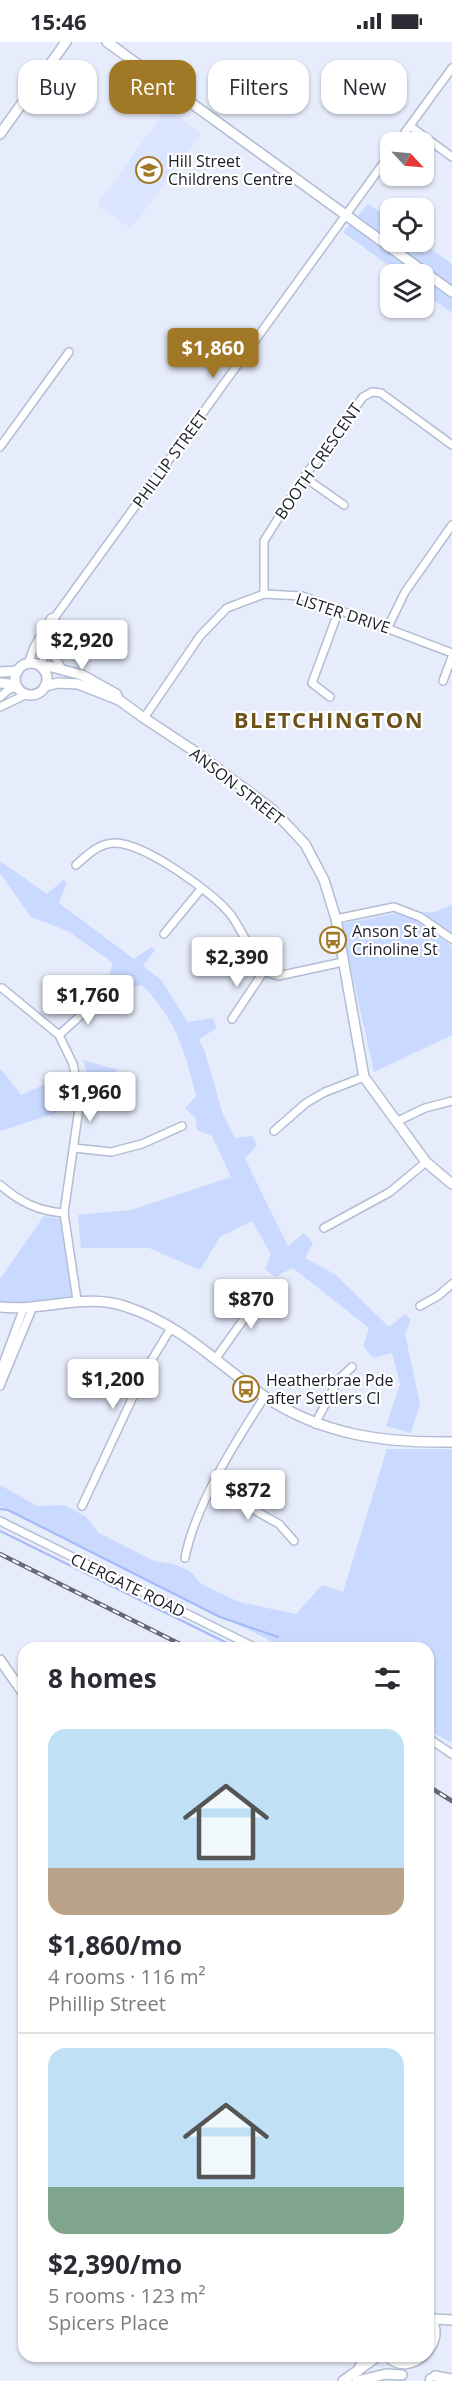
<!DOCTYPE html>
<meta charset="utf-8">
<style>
:root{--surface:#fff;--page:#f2f2f3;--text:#2b2b33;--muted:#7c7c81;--line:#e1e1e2;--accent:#a07826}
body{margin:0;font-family:"Open Sans",sans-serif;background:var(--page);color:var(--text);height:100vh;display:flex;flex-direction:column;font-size:22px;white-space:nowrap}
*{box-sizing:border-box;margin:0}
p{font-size:20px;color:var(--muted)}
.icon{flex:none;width:33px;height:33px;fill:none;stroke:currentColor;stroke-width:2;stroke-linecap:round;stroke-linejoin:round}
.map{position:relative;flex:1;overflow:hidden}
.sheet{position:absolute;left:18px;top:1600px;width:416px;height:720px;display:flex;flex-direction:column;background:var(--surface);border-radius:18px;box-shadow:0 2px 4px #0004}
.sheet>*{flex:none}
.top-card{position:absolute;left:18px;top:18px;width:417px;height:54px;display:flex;gap:12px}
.needle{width:39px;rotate:116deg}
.fabs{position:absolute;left:380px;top:90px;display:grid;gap:12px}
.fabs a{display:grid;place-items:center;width:54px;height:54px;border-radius:12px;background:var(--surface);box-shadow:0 2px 4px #0004;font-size:30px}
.price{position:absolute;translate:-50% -51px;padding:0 14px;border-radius:6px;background:#fff;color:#222;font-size:20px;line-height:39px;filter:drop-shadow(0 2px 3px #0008)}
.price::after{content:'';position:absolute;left:50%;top:36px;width:18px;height:14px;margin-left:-9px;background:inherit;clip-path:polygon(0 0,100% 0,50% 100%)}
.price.active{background:var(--accent);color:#fff}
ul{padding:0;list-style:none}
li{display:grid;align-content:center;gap:12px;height:318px;padding:0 30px}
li+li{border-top:2px solid var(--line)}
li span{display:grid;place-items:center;height:186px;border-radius:18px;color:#555}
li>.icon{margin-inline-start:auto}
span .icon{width:108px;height:108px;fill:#fffc;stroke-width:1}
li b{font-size:26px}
h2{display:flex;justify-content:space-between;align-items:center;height:72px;padding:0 30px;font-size:26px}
.chip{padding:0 21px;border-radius:18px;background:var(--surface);box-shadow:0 2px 4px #0004;font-size:21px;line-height:54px}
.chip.active{background:var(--accent);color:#fff}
.status{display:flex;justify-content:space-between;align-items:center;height:42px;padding:0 30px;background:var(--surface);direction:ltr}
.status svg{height:16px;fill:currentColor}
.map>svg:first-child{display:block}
.built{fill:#dbe5ff}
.green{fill:#c9d9ff}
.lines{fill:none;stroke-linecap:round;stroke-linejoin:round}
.stream{stroke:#a1b9f5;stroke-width:2}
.street-casing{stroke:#b2bcd3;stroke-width:10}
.secondary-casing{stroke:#b2bcd3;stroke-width:12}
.street{stroke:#fff;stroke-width:7}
.secondary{stroke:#fff;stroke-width:9}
.rail-casing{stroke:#656974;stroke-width:4.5}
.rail{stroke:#fff;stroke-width:2;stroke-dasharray:7;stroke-linecap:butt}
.labels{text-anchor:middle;stroke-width:4.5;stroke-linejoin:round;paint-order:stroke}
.poi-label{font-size:16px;fill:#191c25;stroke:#fff;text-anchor:start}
.street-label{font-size:16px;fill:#191c25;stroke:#fff}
.district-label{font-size:22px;font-weight:bold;letter-spacing:1.5px;fill:#6e521b;stroke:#fff}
</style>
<div class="status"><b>15:46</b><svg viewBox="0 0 49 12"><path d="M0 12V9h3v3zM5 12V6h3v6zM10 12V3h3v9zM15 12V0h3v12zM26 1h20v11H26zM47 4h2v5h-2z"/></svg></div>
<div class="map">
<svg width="452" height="2339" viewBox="0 0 452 2339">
<rect width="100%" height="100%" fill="#e6ecfb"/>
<polygon class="built" points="167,66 201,92 131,187 97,163"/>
<g class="green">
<polygon points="368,162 390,177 390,200 421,200 452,222 452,271 423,250 423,232 400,232 343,190"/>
<path d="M0 819 47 852 63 838 67 840 59 861 134 917 151 905 155 908 143 924 161 938 188 980 213 976 216 986 199 998 204 1007 223 1073 235 1096 252 1094 257 1103 245 1117 288 1204 304 1191 313 1201 305 1216 336 1233 389 1285 405 1272 411 1278 405 1292 420 1362 411 1391 386 1384 400 1342 392 1311 373 1316 363 1304 369 1286 293 1226 275 1235 265 1227 271 1212 252 1179 220 1195 200 1228 149 1206H81L78 1173 131 1168 231 1135 212 1094 197 1088 195 1075 185 1066 196 1054C185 1009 176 977 142 943L112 949 106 942 113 921 68 889 31 875 0 831Z"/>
<polygon points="452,863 452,890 440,895 452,904 452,993 374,1030 341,882 397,871 435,870"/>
<polygon points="83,1018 118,1028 93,1055"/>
<polygon points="0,1026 21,1053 72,1030 78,1064 0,1089"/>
<polygon points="44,1174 62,1177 71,1255 27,1262 0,1261 0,1237"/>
<polygon points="387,1407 452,1407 452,1701 428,1688 428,1606 275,1606 277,1602 0,1464 0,1443 37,1464 64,1463 85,1474 99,1491 154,1519 174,1522 190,1529 201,1542 239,1560 296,1572 322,1543 343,1550"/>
</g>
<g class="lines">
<g class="stream">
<polyline points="0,1467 8,1468 220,1575 278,1595"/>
<polyline points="0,1489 237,1606"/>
</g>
<defs>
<g id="street">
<polyline points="410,84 452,115"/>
<polyline points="398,100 452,26"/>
<polyline points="0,405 69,310"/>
<polyline points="304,435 344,463"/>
<polyline points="264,552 264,499 304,435 363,355 372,350 381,351 452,403"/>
<polyline points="388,585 405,550 452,483"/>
<polyline points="46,601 62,627"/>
<polyline points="28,622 34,605 51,576 55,575 390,112"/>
<polyline points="41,625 55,575"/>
<polyline points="443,639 452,615"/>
<polyline points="0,655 8,648 18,645"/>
<polyline points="330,655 312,641 339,568"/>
<polyline points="0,665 27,652"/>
<polyline points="144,676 200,594 227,566 264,552 302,554 452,611"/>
<path d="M76 823C87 813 99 801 115 801 144 801 213 850 231 873 243 890 251 911 264 929L278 934 343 920"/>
<polyline points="336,877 394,865 420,875 452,897"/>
<polyline points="164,892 201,847"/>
<polyline points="2,946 59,993 73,1022 80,1059 64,1171 77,1258"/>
<polyline points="232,977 264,929"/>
<polyline points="59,993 100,956"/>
<polyline points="398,1079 425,1066 452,1059"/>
<polyline points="274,1089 306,1061 325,1050 364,1035"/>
<polyline points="74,1106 111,1110 142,1102 182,1084"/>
<path d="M0 1143C20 1160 38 1169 64 1171"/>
<polyline points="324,1186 390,1150 426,1120"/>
<polyline points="420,1264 438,1254 452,1242"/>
<polyline points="216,1316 251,1267 257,1246"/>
<polyline points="0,1330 23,1268"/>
<polyline points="0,1344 32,1267"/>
<polyline points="315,1382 338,1338 352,1325"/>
<polyline points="213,1445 279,1482 294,1499"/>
<polyline points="82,1464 145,1329 171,1286"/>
<polyline points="0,1479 256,1606"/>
<path d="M185 1516C195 1463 236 1399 265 1354"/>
<polyline points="428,1696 452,1712"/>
<polyline points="429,2339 430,2336"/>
</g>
<g id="secondary">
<polyline points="107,0 452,250"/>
<polyline points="0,92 66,0"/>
<circle cx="31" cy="637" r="16"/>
<polyline points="43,627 48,624 82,633 116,652 119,658 144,676 197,711 273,768 305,802 324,838 336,877 364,1035 426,1120 452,1142"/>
<polyline points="0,630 18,629"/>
<polyline points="0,641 16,643"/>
<polyline points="45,644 58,641 78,642 119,658"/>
<path d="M0 1265C43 1270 85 1250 127 1265 180 1282 219 1323 264 1354 322 1393 384 1401 452 1400"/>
<polyline points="0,1618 24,1652"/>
<polyline points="434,2277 452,2278"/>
<path d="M388 2314C409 2339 452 2297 428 2275"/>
<polyline points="358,2329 365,2314"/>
<polyline points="435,2334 452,2337"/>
<polyline points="343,2339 378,2314"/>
<polyline points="357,2339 386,2332 402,2333"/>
</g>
</defs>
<use href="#street" class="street-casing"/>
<use href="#secondary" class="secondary-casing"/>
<use href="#street" class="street"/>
<use href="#secondary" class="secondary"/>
<defs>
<g id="rail">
<polyline points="0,1512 188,1606"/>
<polyline points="428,1744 452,1759"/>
</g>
</defs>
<use href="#rail" class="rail-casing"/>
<use href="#rail" class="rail"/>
</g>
<defs>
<symbol id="school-ring" viewBox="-11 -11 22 22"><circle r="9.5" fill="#fff" stroke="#a07826" stroke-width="1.5"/><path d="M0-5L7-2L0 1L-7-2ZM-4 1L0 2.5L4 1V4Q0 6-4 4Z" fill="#a07826"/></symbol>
<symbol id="bus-ring" viewBox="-11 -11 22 22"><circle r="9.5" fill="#fff" stroke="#a07826" stroke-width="1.5"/><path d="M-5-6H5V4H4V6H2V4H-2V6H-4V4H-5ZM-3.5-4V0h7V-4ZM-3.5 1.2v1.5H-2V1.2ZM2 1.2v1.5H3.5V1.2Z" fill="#a07826"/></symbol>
</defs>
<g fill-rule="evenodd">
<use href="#school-ring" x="134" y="113" width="30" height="30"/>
<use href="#bus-ring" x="318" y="883" width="30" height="30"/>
<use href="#bus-ring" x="231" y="1332" width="30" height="30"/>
</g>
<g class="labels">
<g class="poi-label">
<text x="168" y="125">Hill Street<tspan x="168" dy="18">Childrens Centre</tspan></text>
<text x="352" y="895">Anson St at<tspan x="352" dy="18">Crinoline St</tspan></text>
<text x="266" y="1344">Heatherbrae Pde<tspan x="266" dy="18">after Settlers Cl</tspan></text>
</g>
<g class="street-label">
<text transform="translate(170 417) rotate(-54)" y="6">PHILLIP STREET</text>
<text transform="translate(318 419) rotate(-55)" y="6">BOOTH CRESCENT</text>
<text transform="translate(343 571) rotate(18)" y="6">LISTER DRIVE</text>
<text transform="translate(237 744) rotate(38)" y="6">ANSON STREET</text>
<text transform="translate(128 1543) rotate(26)" y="6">CLERGATE ROAD</text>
</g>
<g class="district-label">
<text x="329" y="686">BLETCHINGTON</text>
</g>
</g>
</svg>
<div class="fabs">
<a><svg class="needle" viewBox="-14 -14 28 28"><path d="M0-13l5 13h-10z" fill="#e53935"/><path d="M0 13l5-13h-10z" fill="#7c7c81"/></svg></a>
<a><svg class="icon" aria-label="locate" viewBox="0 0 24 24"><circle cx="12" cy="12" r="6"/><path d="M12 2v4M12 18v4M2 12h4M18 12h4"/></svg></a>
<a><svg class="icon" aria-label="layers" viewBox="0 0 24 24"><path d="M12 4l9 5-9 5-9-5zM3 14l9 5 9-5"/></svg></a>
</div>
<b class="price active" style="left:213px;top:337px">$1,860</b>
<b class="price" style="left:82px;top:629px">$2,920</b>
<b class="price" style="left:237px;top:946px">$2,390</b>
<b class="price" style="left:88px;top:984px">$1,760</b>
<b class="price" style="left:90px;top:1081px">$1,960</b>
<b class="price" style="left:251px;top:1288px">$870</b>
<b class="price" style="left:113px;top:1368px">$1,200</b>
<b class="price" style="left:248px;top:1479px">$872</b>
<div class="top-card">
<a class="chip">Buy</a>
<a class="chip active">Rent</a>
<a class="chip">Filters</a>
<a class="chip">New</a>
</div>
<section class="sheet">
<h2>8 homes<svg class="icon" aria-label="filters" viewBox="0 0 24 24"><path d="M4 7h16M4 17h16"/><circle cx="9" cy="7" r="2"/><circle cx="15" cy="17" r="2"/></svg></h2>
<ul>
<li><span style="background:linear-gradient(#bfe0f5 75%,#b9a48a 0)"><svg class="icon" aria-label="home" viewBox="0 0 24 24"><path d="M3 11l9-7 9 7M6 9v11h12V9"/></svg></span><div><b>$1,860/mo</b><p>4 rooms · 116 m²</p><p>Phillip Street</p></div></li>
<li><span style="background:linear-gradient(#bfe0f5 75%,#7fa58c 0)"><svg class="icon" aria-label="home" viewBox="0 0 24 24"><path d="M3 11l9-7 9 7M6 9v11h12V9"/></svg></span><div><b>$2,390/mo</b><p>5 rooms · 123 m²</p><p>Spicers Place</p></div></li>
</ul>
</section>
</div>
